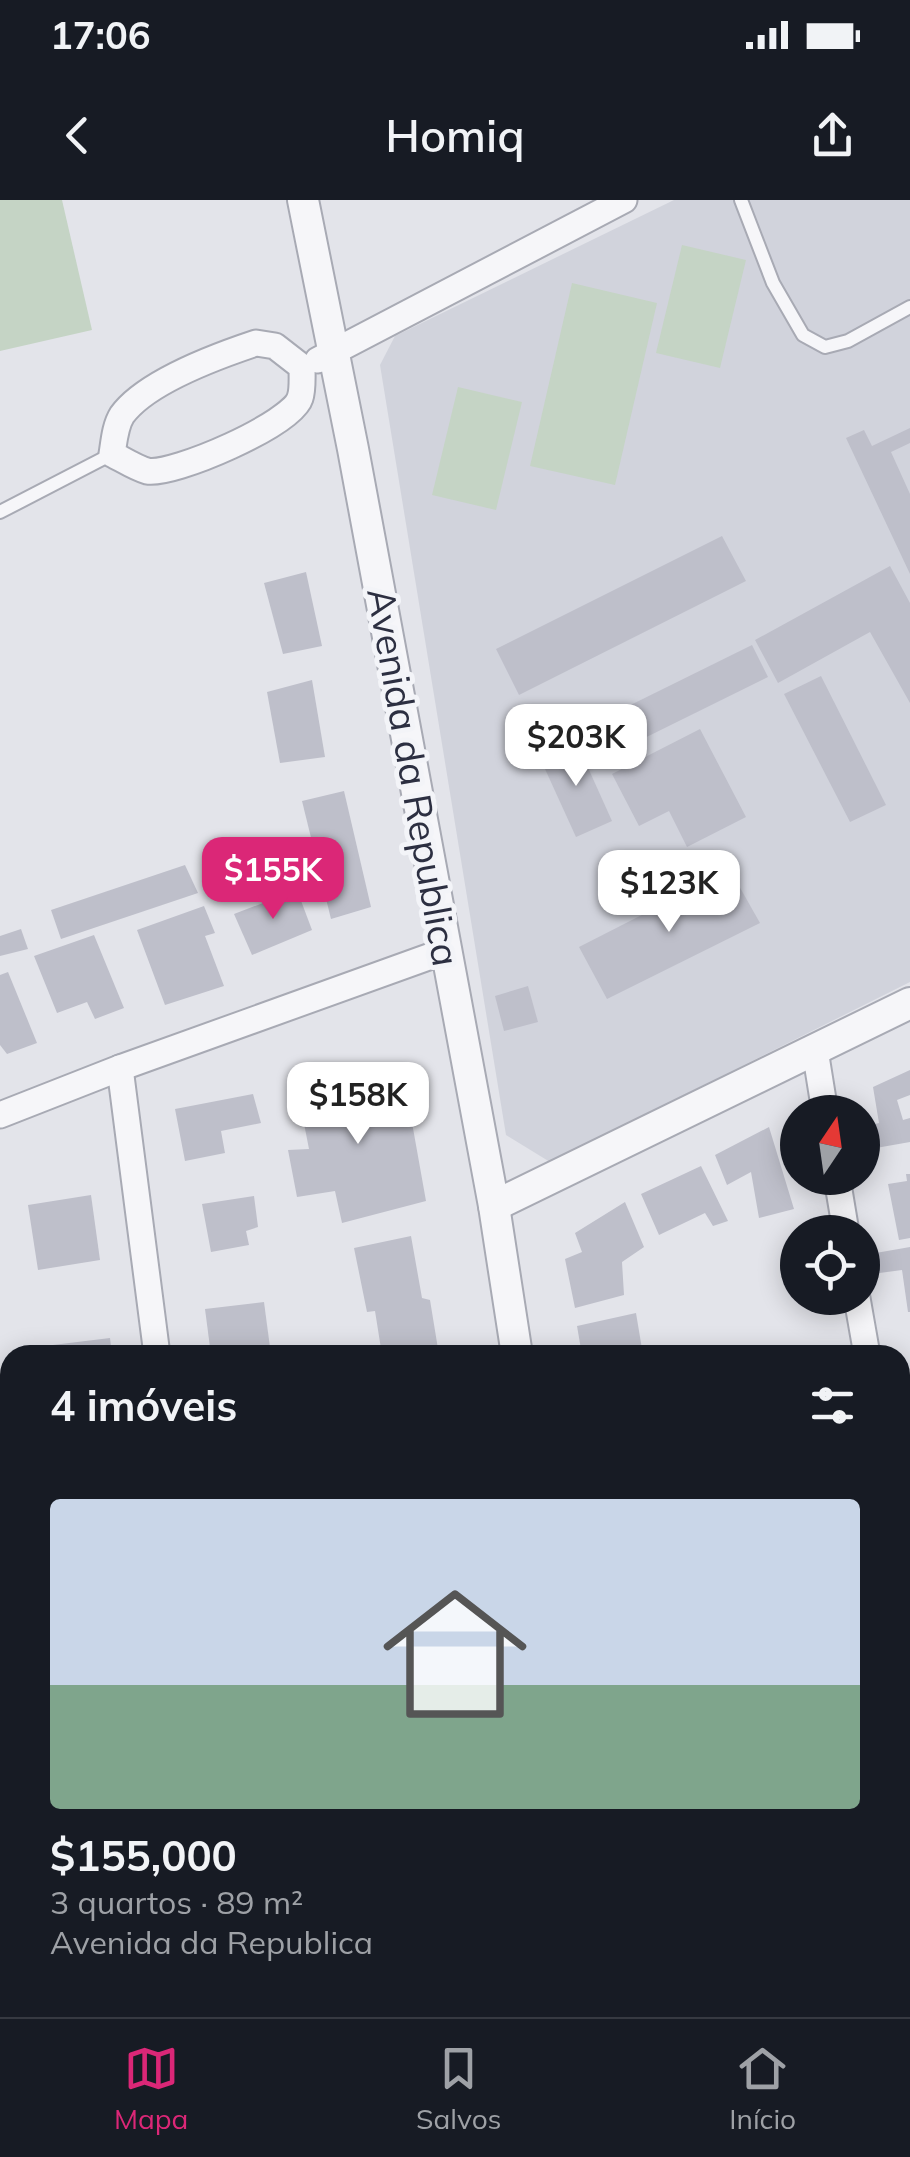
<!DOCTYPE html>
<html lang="pt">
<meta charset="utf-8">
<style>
:root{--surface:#171b24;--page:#242831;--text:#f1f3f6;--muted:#9ea1a6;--line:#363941;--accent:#db2777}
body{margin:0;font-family:Mulish,sans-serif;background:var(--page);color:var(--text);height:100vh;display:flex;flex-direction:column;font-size:38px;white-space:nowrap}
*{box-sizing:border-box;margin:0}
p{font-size:32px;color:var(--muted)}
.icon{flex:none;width:55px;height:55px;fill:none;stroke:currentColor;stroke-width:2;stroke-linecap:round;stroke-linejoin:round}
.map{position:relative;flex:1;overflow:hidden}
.drawer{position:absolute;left:0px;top:1145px;width:910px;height:672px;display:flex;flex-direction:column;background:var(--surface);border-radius:30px 30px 0 0;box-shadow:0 5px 25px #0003}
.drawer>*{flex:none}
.needle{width:65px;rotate:13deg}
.tools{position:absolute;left:780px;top:895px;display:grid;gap:20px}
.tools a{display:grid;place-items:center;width:100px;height:100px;border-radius:50%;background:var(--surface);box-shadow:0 5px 25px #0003;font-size:50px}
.price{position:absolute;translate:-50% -85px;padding:0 22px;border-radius:20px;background:#fff;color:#222;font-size:32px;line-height:65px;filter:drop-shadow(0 2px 5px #0008)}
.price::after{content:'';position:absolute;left:50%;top:60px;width:30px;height:22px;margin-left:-15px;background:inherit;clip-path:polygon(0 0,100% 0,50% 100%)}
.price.on{background:var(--accent);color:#fff}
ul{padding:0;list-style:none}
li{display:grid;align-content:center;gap:20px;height:530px;padding:0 50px}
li+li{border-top:2px solid var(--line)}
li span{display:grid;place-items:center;height:310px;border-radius:10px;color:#555}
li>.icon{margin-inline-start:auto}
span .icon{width:180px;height:180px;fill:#fffc;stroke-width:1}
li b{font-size:42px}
h2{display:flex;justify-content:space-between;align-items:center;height:120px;padding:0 50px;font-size:42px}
.status{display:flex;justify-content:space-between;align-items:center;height:70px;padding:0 50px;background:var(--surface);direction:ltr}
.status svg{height:28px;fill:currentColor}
header{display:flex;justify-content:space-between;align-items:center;height:130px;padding:0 50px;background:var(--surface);font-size:45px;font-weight:600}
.tab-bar{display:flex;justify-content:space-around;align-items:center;height:140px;border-top:2px solid var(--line);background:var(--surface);font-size:28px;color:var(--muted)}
.tab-bar a{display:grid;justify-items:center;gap:5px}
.tab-bar .on{color:var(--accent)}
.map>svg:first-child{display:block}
.built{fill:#d1d3dc}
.green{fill:#c5d4c5}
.building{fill:#bebfca}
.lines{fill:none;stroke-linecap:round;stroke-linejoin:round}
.service-casing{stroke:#a8aab4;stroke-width:16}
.minor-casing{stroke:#a8aab4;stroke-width:29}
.tertiary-casing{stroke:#a8aab4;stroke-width:34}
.service{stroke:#f6f6f9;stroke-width:12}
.minor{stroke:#f6f6f9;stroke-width:25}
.tertiary{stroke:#f6f6f9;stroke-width:30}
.labels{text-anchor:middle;stroke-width:10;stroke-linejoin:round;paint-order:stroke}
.street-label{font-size:38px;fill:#2c2f41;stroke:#f3f4f8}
</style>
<div class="status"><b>17:06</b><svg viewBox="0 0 49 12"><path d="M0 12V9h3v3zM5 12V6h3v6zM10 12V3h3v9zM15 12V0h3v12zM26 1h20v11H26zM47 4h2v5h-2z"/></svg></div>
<header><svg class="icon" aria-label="back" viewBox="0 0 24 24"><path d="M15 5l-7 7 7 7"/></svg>Homiq<svg class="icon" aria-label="share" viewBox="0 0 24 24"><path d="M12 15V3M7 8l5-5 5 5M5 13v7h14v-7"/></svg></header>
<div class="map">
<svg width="910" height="1817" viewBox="0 0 910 1817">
<rect width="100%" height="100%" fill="#e3e4ea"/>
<polygon class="built" points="674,0 910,0 910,782 550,962 506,935 380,165 395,136"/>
<g class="green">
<polygon points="0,0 62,0 92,130 0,151"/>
<polygon points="682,45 746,60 720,168 656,153"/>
<polygon points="572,83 657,103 615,285 530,266"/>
<polygon points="458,187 522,202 496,310 432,295"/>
</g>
<g class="building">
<polygon points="910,228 910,243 891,252 910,294 910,374 846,238 864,230 872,246"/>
<polygon points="722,336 746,381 519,495 496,449"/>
<polygon points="890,366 910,403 910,503 870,432 778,483 755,440"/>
<polygon points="306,372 322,446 283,454 264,383"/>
<polygon points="752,445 768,477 600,560 584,528"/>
<polygon points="821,476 886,605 850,622 784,494"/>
<polygon points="312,480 325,557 280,563 267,492"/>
<polygon points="700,529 746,617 687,647 669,611 639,626 612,574"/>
<polygon points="576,541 612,621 576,637 540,558"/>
<polygon points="344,591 371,707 331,719 302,601"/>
<polygon points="185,665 198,693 61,739 51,710"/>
<polygon points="730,670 760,723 607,799 579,747"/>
<polygon points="297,690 312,730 252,755 234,714"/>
<polygon points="204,706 215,733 205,736 224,786 165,805 137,730"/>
<polygon points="21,729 28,749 0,756 0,736"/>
<polygon points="94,735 124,808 95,819 87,802 57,813 34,756"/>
<polygon points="8,772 37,843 7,854 0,845 0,775"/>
<polygon points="528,786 538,822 504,831 495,796"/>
<polygon points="910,870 910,895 897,900 903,920 910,918 910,942 876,948 871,925 879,923 873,887"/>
<polygon points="395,874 404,917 411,917 426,1001 342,1023 335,991 297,997 288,950 309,949 298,893 306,889 305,882"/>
<polygon points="253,894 261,923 221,931 225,953 185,961 175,909"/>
<polygon points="769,927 794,1009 759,1018 751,972 727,985 715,955"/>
<polygon points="701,966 728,1021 713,1026 705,1013 659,1035 641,994"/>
<polygon points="906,974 910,974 910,1038 899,1040 888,984 907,981"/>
<polygon points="91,995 100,1060 38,1070 28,1005"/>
<polygon points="254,996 258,1027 246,1031 249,1045 211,1052 202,1004"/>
<polygon points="625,1002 644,1047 622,1062 624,1095 575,1108 565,1059 582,1052 575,1033"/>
<polygon points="411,1036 422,1098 430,1100 439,1155 382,1155 375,1111 367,1112 354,1048"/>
<polygon points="910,1047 910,1112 908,1112 902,1070 872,1074 870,1054"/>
<polygon points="264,1102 271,1155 211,1155 205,1109"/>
<polygon points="636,1113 643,1155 582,1155 577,1126"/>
<polygon points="110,1138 112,1155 13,1155 12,1150"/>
<polygon points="815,1145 816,1155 774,1155 774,1147"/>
<polygon points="910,1648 910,1695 900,1700 900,1653"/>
<polygon points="910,1698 910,1757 900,1738 900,1703"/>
<rect x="0" y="1741" width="10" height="57"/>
<polygon points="15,1808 83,1808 84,1817 17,1817"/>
<polygon points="102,1808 173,1808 172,1813 139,1817 103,1817"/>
<polygon points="411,1808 458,1808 459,1817 412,1817"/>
<polygon points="510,1808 575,1808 577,1817 512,1817"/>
<polygon points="700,1808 743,1808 744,1817 702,1817"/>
</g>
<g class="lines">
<defs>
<g id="service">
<polyline points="741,0 773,83 803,135 825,147 848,141 910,107"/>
<polyline points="0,312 112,254"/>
</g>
<g id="minor">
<path d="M256 143 275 146 302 167C302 176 303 190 300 198 292 224 173 276 147 271 136 268 122 259 112 254 114 242 115 226 122 215 146 182 217 156 256 143Z"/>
<polyline points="318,160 624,0"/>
<polyline points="815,850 825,912"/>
<polyline points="120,868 157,1155"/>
<polyline points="0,915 120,868 445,751"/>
<polyline points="837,978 846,1032"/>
<polyline points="857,1098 867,1155"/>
<polyline points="900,1346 910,1405"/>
<polyline points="900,1599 910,1595"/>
<polyline points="234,1808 235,1817"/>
</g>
<g id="tertiary">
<polyline points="303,0 353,249 494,1006 517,1155"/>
<polyline points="494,1006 910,803"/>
<polyline points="627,1808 629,1817"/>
</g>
</defs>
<use href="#service" class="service-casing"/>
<use href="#minor" class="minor-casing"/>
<use href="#tertiary" class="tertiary-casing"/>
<use href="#service" class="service"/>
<use href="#minor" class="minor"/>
<use href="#tertiary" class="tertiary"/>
</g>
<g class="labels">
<g class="street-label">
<text transform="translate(413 577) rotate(80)" y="13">Avenida da Republica</text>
</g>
</g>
</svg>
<div class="tools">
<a><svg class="needle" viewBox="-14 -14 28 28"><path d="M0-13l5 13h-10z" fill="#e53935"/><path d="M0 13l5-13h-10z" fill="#9ea1a6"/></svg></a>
<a><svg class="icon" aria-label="locate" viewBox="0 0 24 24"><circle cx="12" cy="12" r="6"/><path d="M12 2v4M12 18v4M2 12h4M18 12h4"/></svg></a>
</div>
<b class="price" style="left:576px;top:589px">$203K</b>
<b class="price on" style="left:273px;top:722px">$155K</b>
<b class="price" style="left:669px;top:735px">$123K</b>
<b class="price" style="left:358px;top:947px">$158K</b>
<section class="drawer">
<h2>4 imóveis<svg class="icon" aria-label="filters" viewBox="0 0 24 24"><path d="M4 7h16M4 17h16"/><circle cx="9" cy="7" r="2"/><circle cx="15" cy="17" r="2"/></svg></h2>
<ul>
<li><span style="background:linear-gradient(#c9d6e8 60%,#7fa58c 0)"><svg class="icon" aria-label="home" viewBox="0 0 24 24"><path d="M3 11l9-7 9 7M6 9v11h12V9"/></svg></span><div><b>$155,000</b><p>3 quartos · 89 m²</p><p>Avenida da Republica</p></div></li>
</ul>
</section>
</div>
<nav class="tab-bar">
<a class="on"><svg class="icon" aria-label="map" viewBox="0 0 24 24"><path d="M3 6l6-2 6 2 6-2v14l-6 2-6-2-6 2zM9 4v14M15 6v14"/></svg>Mapa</a>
<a><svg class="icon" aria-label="saved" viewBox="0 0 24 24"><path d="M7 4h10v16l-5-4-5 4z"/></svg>Salvos</a>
<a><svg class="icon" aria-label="home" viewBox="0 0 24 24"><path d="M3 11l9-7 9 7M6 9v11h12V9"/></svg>Início</a>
</nav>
